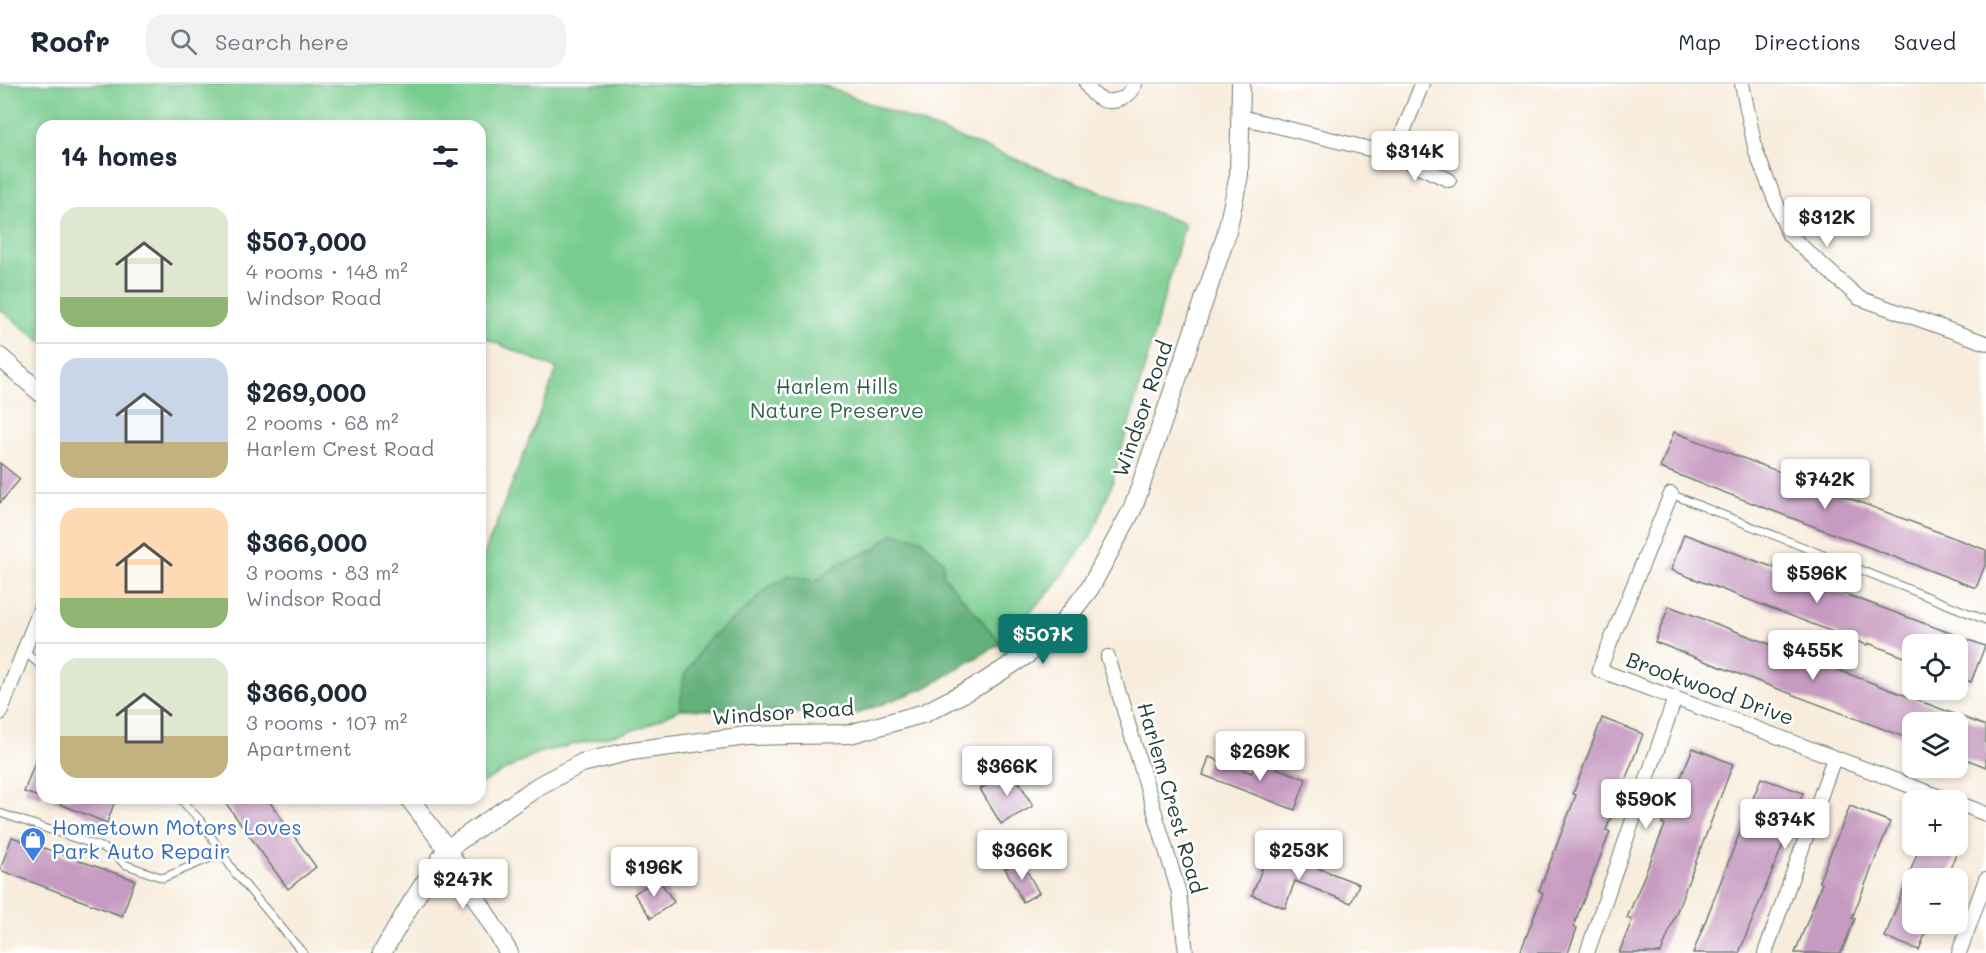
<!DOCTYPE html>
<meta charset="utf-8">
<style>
:root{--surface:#fff;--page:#f2f2f3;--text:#1f2937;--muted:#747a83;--line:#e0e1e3;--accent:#0f766e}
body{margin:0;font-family:Mali,sans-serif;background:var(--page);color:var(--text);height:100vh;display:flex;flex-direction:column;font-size:22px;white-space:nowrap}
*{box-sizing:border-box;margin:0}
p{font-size:20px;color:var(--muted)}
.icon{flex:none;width:33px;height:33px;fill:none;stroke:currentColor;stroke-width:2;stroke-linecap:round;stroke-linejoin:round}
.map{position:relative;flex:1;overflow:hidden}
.panel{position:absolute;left:36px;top:36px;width:450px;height:684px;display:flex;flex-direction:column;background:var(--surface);border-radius:18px;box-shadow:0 3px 9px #0003}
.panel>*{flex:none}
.controls{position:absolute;left:1902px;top:550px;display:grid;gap:12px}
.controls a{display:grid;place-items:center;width:66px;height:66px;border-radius:12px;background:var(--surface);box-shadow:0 3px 9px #0003;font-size:30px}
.price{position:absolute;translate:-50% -51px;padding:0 14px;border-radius:6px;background:#fff;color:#222;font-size:20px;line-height:39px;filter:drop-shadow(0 2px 3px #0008)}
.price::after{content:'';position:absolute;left:50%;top:36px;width:18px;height:14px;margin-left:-9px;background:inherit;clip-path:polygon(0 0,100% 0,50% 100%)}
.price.on{background:var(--accent);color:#fff}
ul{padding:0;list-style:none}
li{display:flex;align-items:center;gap:18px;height:150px;padding:0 24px}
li+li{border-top:2px solid var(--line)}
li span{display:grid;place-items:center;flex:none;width:168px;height:120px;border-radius:18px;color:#555}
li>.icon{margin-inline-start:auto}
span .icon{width:72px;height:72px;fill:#fffc;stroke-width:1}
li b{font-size:26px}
h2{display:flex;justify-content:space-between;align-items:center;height:72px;padding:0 24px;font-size:26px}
header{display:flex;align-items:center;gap:36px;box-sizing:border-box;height:84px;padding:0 30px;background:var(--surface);border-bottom:2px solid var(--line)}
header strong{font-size:28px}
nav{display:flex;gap:33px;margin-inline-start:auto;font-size:21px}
.search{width:420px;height:54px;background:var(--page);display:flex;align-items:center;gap:15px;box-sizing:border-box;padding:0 21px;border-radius:18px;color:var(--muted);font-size:22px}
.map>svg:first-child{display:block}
.green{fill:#79cc8f;stroke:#4c8462;stroke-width:1.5}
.forest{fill:#62b07a;stroke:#407657;stroke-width:1.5}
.building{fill:#c79bc1}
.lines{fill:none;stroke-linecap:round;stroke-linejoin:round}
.service-casing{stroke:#6b7b6f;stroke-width:9}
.minor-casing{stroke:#6b7b6f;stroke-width:16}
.tertiary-casing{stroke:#6b7b6f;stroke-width:20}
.service{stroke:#fff;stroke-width:7}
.minor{stroke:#fff;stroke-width:14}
.tertiary{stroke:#fff;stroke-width:18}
.labels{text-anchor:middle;stroke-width:5;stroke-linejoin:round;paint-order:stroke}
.park-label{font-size:21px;fill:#36614b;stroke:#fff}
.street-label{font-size:21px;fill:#1f3d34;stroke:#fff}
.shop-label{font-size:21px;fill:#366cbe;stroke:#fff;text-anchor:start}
</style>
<header>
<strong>Roofr</strong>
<div class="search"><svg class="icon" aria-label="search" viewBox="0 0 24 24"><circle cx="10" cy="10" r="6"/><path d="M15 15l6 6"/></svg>Search here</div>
<nav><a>Map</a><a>Directions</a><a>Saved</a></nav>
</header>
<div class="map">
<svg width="1986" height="869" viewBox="0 0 1986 869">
<rect width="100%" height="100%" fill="#fff"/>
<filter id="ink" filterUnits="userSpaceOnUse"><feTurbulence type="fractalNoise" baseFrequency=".0167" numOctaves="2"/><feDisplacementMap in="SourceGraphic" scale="12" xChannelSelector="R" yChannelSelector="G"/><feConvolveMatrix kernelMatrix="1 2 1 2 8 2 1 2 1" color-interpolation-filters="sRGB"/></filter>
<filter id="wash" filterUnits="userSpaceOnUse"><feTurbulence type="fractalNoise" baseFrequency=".008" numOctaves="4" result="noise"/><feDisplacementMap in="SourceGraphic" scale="24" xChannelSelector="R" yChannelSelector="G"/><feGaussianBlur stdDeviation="1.35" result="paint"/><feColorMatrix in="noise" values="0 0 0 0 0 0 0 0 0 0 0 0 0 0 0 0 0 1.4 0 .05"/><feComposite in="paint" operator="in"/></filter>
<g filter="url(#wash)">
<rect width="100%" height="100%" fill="#f8eddd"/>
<polygon class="green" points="0,0 819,0 1185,140 1111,403 1091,452 1053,504 1001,559 927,603 856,630 680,625 641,644 535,670 480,700 480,481 557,285 480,252 480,42 42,42 42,258 0,226"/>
<polygon class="forest" points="893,449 921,455 944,478 943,491 1001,559 927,603 856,630 680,625 684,592 705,558 751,521 768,503 789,491 815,497 841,478 875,465"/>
<g id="blocks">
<g class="building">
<polygon points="1674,348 1986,466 1986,479 1976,504 1660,384"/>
<polygon points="0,379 20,395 0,419"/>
<polygon points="1684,450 1985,562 1971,598 1958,593 1958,561 1912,561 1912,576 1868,559 1867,561 1671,486"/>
<polygon points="1669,522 1986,642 1986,683 1958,672 1958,639 1912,639 1912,656 1655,558"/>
<polygon points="1602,634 1643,650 1606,746 1610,748 1573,843 1577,844 1568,869 1520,869 1543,809 1539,807 1576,711 1573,710"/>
<polygon points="40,664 42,665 42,714 24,708"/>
<polygon points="1693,664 1733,680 1661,869 1619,869 1632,836 1627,834 1665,741 1662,739"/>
<polygon points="1209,673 1252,689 1257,677 1306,695 1295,726 1203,691"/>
<polygon points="1012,686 1033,722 1001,740 980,705"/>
<polygon points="1761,694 1803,709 1791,741 1739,869 1693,869"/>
<polygon points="45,714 116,714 107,739"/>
<polygon points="222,714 267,714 316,783 288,805"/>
<polygon points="1850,722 1890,738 1852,834 1855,835 1841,869 1795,869 1822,799 1819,797"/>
<polygon points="12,753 135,796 122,832 0,786"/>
<polygon points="1920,762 1959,762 1946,795 1912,795 1912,840 1929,840 1919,866 1885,853"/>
<polygon points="1268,769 1303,782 1305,779 1359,800 1351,819 1295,797 1285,824 1252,811"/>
<polygon points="1021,776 1039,809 1023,818 1005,784"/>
<polygon points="658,794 674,818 651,834 634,810"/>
</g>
</g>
</g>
<g filter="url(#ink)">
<use href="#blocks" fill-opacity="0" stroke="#6b7b6f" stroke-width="1.5"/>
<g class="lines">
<defs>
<g id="service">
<polyline points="1671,410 1986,536"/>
<polyline points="24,567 42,583"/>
<polyline points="179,714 201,737 235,789 303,869"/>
<polyline points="0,729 104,764 116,771 124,780 163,794 222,769"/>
</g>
<g id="minor">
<path d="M1087 0C1097 24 1124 22 1135 0"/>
<polyline points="1742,0 1756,68 1789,151 1859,214 1986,259"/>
<polyline points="1241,33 1394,71 1449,96"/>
<polyline points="1394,71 1422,0"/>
<polyline points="1671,410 1599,586 1951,717"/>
<polyline points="1108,573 1179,809 1186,869"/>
<polyline points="0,629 42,520"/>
<polyline points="1958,719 1986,730"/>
<polyline points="1587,869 1675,614"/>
<polyline points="1765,869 1834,674"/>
<polyline points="1959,869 1986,795"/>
</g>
<g id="tertiary">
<polyline points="0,273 42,310"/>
<polyline points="409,714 447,765 509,869"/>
<polyline points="382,869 412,818 447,765 540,701 582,679 631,667 747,652 850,650 925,629 981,600 1028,570 1062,540 1090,504 1133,424 1226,152 1239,91 1241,0"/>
</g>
</defs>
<use href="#service" class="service-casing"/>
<use href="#minor" class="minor-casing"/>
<use href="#tertiary" class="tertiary-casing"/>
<use href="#service" class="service"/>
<use href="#minor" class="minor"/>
<use href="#tertiary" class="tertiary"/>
</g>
</g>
<defs>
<symbol id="shop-pin" viewBox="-11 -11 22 30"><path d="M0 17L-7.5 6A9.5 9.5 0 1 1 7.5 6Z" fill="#3f7fe0" stroke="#fff"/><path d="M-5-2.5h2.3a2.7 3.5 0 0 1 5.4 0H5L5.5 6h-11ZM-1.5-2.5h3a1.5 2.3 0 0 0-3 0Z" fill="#fff"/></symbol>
</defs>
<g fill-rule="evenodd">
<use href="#shop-pin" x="18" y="741" width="30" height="40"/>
</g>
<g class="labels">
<g class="park-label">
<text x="837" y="310">Harlem Hills<tspan x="837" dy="24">Nature Preserve</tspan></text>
</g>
<g class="street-label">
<text transform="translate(1143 325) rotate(-71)" y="7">Windsor Road</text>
<text transform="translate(1710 605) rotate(20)" y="7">Brookwood Drive</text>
<text transform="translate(783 629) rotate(-4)" y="7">Windsor Road</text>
<text transform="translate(1171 714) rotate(74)" y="7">Harlem Crest Road</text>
</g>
<g class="shop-label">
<text x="52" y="751">Hometown Motors Loves<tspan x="52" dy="24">Park Auto Repair</tspan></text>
</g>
</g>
</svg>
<div class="controls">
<a><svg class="icon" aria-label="locate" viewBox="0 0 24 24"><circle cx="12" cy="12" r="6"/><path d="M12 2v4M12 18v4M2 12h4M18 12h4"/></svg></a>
<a><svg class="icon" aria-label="layers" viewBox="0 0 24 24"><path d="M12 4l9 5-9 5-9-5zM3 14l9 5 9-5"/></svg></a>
<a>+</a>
<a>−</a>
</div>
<b class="price" style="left:1415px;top:98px">$314K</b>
<b class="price" style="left:1827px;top:164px">$312K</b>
<b class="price" style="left:1825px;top:426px">$742K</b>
<b class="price" style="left:1817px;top:520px">$596K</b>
<b class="price on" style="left:1043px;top:581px">$507K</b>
<b class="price" style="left:1813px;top:597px">$455K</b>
<b class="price" style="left:1260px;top:698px">$269K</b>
<b class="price" style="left:1007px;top:713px">$366K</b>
<b class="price" style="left:1646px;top:746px">$590K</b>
<b class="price" style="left:1785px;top:766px">$374K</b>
<b class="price" style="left:1022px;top:797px">$366K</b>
<b class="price" style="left:1299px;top:797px">$253K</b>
<b class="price" style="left:654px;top:814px">$196K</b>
<b class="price" style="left:463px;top:826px">$247K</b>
<section class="panel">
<h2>14 homes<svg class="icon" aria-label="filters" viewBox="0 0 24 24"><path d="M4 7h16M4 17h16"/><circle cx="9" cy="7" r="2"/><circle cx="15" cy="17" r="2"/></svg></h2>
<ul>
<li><span style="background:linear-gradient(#dfe7d0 75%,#8fb573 0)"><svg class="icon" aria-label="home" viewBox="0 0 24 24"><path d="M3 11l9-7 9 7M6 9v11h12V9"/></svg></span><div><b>$507,000</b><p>4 rooms · 148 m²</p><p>Windsor Road</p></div></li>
<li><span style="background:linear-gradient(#c9d6e8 70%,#c2b280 0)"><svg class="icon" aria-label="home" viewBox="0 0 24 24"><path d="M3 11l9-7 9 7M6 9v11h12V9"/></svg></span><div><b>$269,000</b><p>2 rooms · 68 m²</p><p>Harlem Crest Road</p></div></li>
<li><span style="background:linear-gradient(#ffd9b3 75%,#8fb573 0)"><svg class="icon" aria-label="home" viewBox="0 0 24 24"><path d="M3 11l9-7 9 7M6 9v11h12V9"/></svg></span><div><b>$366,000</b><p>3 rooms · 83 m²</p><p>Windsor Road</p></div></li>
<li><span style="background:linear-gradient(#dfe7d0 65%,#c2b280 0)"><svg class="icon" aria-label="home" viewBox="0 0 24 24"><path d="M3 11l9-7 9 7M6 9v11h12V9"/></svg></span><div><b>$366,000</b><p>3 rooms · 107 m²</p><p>Apartment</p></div></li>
</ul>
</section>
</div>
